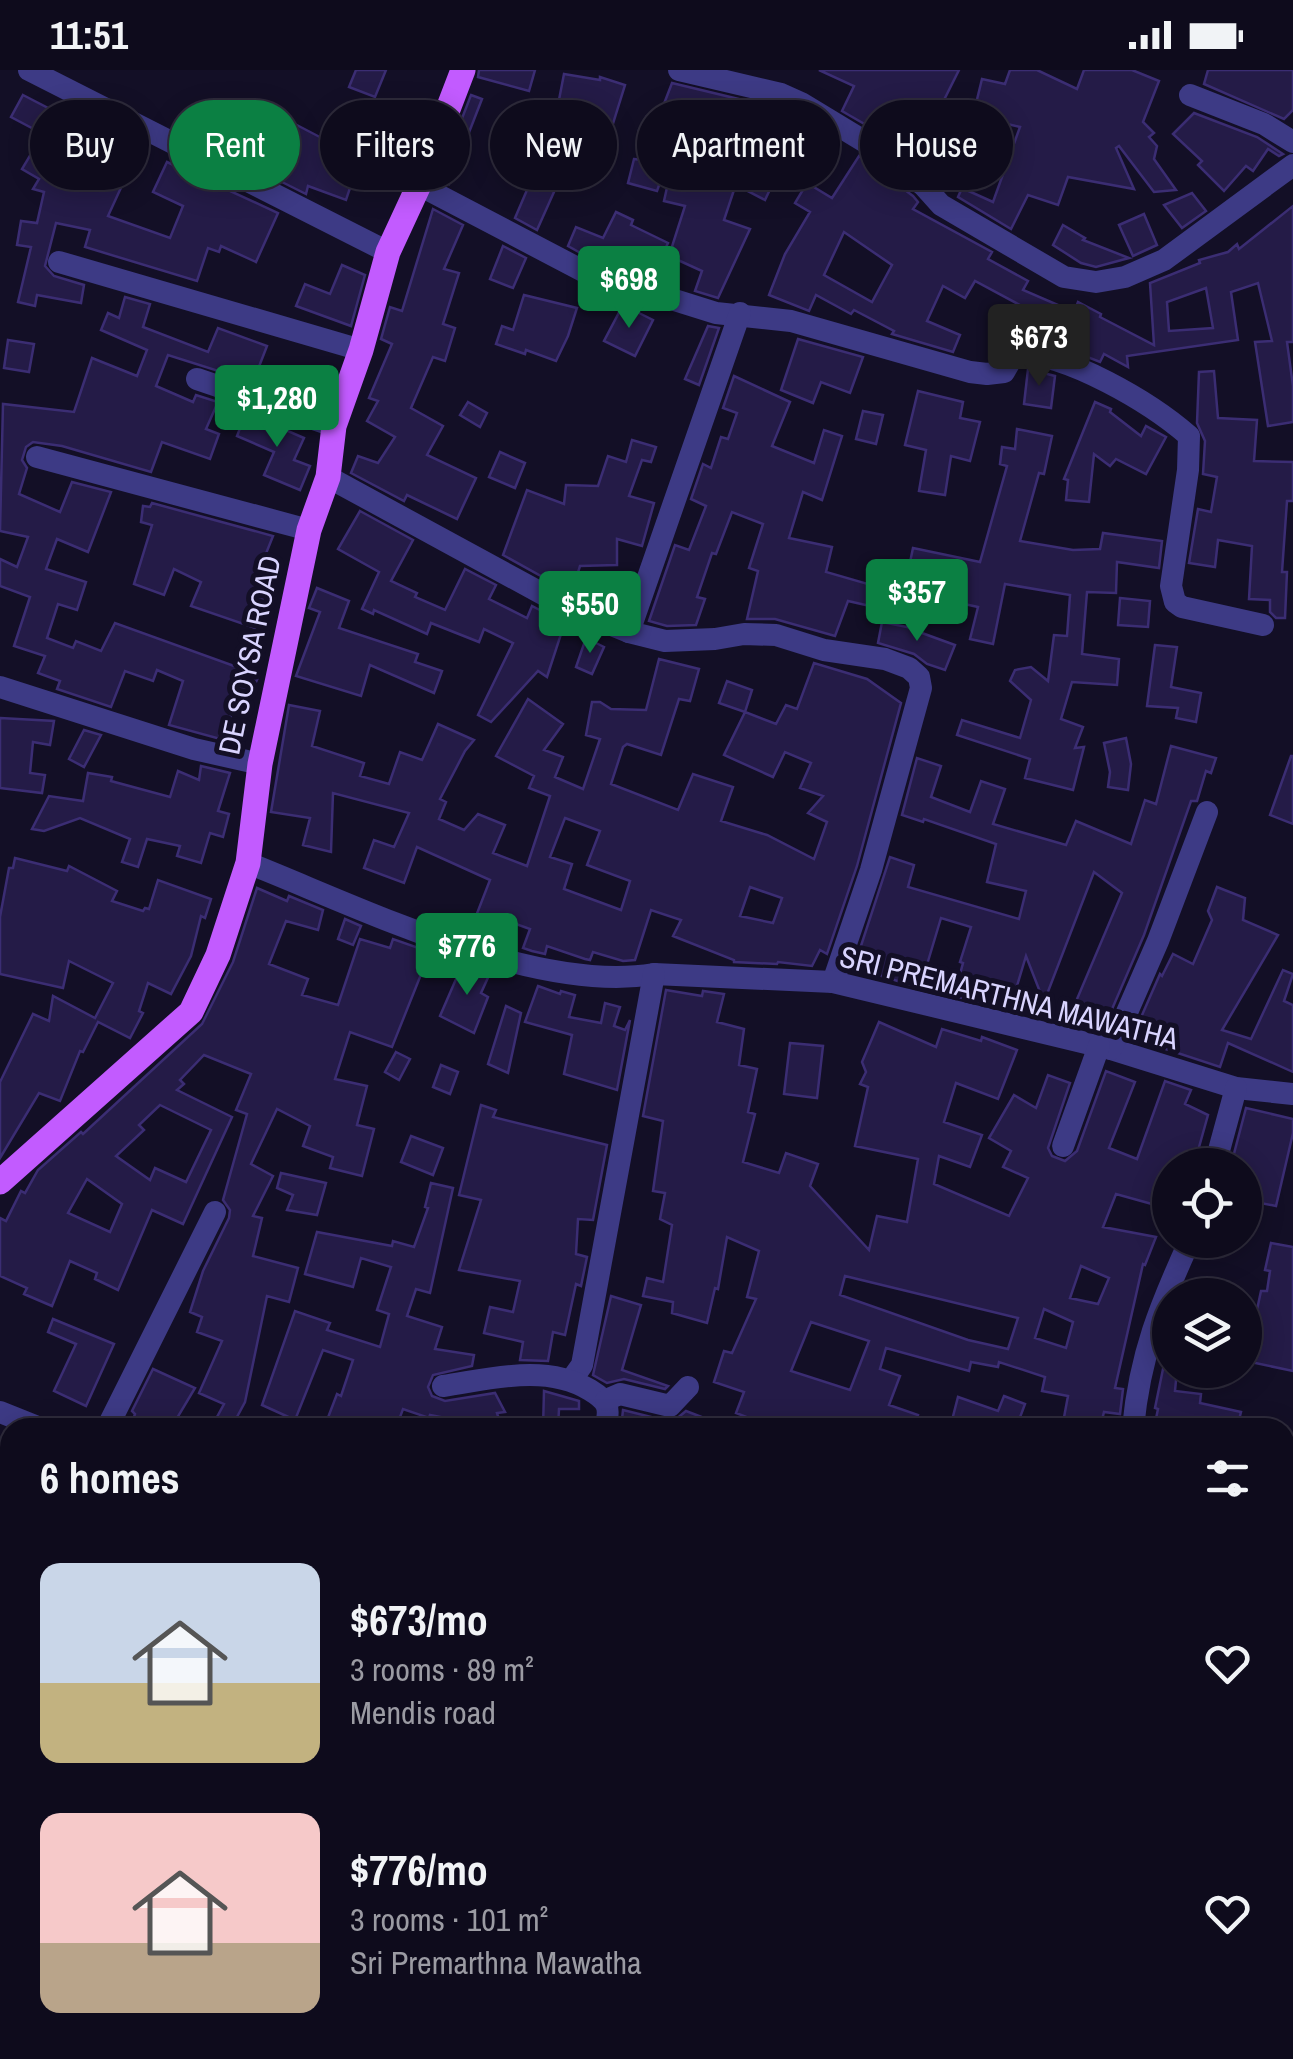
<!DOCTYPE html>
<meta charset="utf-8">
<style>
:root{--surface:#0e0b1c;--page:#1c1929;--text:#f1f3f6;--muted:#9b9ba3;--line:#2e2b3b;--accent:#0b8043}
body{margin:0;font-family:"Archivo Narrow",sans-serif;background:var(--page);color:var(--text);height:100vh;display:flex;flex-direction:column;font-size:38px;white-space:nowrap}
*{box-sizing:border-box;margin:0}
p{font-size:32px;color:var(--muted)}
.icon{flex:none;width:55px;height:55px;fill:none;stroke:currentColor;stroke-width:2;stroke-linecap:round;stroke-linejoin:round}
.map{position:relative;flex:1;overflow:hidden}
.details{position:absolute;left:0px;top:1348px;width:1295px;height:642px;display:flex;flex-direction:column;background:var(--surface);border-radius:30px 30px 0 0;box-shadow:0 5px 25px #0003,0 0 0 2px var(--line)}
.details>*{flex:none}
.top-card{position:absolute;left:30px;top:30px;width:1235px;height:90px;display:flex;gap:20px}
.tools{position:absolute;left:1152px;top:1078px;display:grid;gap:20px}
.tools a{display:grid;place-items:center;width:110px;height:110px;border-radius:50%;background:var(--surface);box-shadow:0 5px 25px #0003,0 0 0 2px var(--line);font-size:50px}
.price{position:absolute;translate:-50% -85px;padding:0 22px;border-radius:10px;background:var(--accent);color:#fff;font-size:32px;line-height:65px;filter:drop-shadow(0 2px 5px #0008)}
.price::after{content:'';position:absolute;left:50%;top:60px;width:30px;height:22px;margin-left:-15px;background:inherit;clip-path:polygon(0 0,100% 0,50% 100%)}
.price.on{background:#222;color:#fff}
ul{padding:0;list-style:none}
li{display:flex;align-items:center;gap:30px;height:250px;padding:0 40px}
li span{display:grid;place-items:center;flex:none;width:280px;height:200px;border-radius:20px;color:#555}
li>.icon{margin-inline-start:auto}
span .icon{width:120px;height:120px;fill:#fffc;stroke-width:1}
li b{font-size:42px}
h2{display:flex;justify-content:space-between;align-items:center;height:120px;padding:0 40px;font-size:42px}
.pill{padding:0 35px;border-radius:45px;background:var(--surface);box-shadow:0 5px 25px #0003,0 0 0 2px var(--line);font-size:35px;line-height:90px}
.pill.on{background:var(--accent);color:#fff}
.status{display:flex;justify-content:space-between;align-items:center;height:70px;padding:0 50px;background:var(--surface);direction:ltr}
.status svg{height:28px;fill:currentColor}
.map>svg:first-child{display:block}
.building{fill:#241b47;stroke:#3b2d73;stroke-width:2.5;fill-rule:evenodd}
.lines{fill:none;stroke-linecap:round;stroke-linejoin:round}
.minor{stroke:#3d3a85;stroke-width:22}
.primary{stroke:#c25bff;stroke-width:25}
.labels{text-anchor:middle;stroke-width:10;stroke-linejoin:round;paint-order:stroke}
.street-label{font-size:30px;fill:#d9d4ff;stroke:#130f26}
</style>
<div class="status"><b>11:51</b><svg viewBox="0 0 49 12"><path d="M0 12V9h3v3zM5 12V6h3v6zM10 12V3h3v9zM15 12V0h3v12zM26 1h20v11H26zM47 4h2v5h-2z"/></svg></div>
<div class="map">
<svg width="1293" height="1989" viewBox="0 0 1293 1989">
<rect width="100%" height="100%" fill="#130f26"/>
<g class="building">
<polygon points="356,0 386,0 375,27 349,17"/>
<polygon points="479,0 535,0 529,21 478,7"/>
<polygon points="819,0 959,0 938,42 965,55 937,89 924,97 880,63 842,41 854,16"/>
<polygon points="1010,0 1037,0 1077,19 1084,0 1132,0 1159,11 1143,52 1154,63 1149,67 1157,76 1154,89 1176,120 1154,122 1119,76 1116,78 1134,119 1068,107 1058,135 1028,125 1011,159 958,127 962,118 993,132 1020,57 999,52 990,44 973,46 982,9 1005,14"/>
<polygon points="1208,0 1293,0 1293,40 1284,49 1204,14"/>
<polygon points="564,4 600,10 600,7 625,15 596,108 575,98 585,69 578,63 586,41 558,35"/>
<polygon points="672,13 776,38 824,65 805,105 782,94 765,130 740,117 758,82 707,66 710,59 682,52 669,76 639,60 646,47 657,52"/>
<polygon points="23,25 56,42 59,36 73,45 71,47 96,60 87,78 130,98 108,146 170,168 183,136 153,122 167,92 278,143 256,192 221,176 219,182 208,178 197,211 85,177 90,160 56,153 45,196 54,206 84,215 81,233 37,225 35,236 18,232 31,177 17,175 21,151 37,153 44,122 33,119 39,109 22,99 43,64 11,47"/>
<polygon points="471,25 482,29 449,114 439,108"/>
<polygon points="1194,43 1257,67 1283,84 1279,86 1268,79 1253,101 1246,96 1224,121 1198,95 1202,91 1173,64"/>
<polygon points="291,52 360,88 346,130 308,116 306,124 270,106"/>
<path d="M859 86 913 126 918 132 913 139 992 182 988 189 1028 211 1023 220 1074 242 1078 232 1101 244 1100 247 1154 275 1150 213 1200 193 1199 190 1228 182 1237 174 1239 179 1293 136V272H1287L1293 316V352L1268 356 1255 272 1272 271 1258 213 1231 222 1238 270 1127 286 1128 297 1104 284 1100 292 1062 277 1022 268 1033 242 975 211 965 228 943 216 927 251 960 265 953 282 892 264 894 261 854 240 851 244 816 225 809 241 769 225 785 184 810 142 795 133 807 113 832 128ZM844 162 892 195 872 232 824 205ZM1206 218 1213 258 1169 261 1167 232Z"/>
<polygon points="548,87 567,96 561,108 558,107 558,113 537,160 515,148 539,92 544,95"/>
<polygon points="634,89 667,93 657,121 628,113"/>
<polygon points="694,107 734,120 724,150 750,159 718,228 695,221 702,201 669,186 685,136 664,131 668,113 691,118"/>
<polygon points="1192,123 1206,141 1182,158 1164,135"/>
<polygon points="433,139 463,155 444,199 459,203 443,254 455,258 445,291 433,287 411,338 443,356 427,385 476,408 457,449 407,425 404,431 351,403 358,386 378,393 395,367 367,351 378,331 369,328 392,274 381,269 390,237 402,241"/>
<polygon points="616,142 633,150 631,155 668,173 652,207 589,180 586,186 568,176 576,157 603,168"/>
<polygon points="1144,144 1157,175 1133,186 1119,155"/>
<polygon points="1063,155 1085,168 1083,170 1129,188 1096,197 1081,193 1053,175"/>
<polygon points="503,176 526,188 513,218 490,209"/>
<polygon points="342,195 365,205 351,256 296,236 305,214 330,224"/>
<polygon points="524,225 577,238 568,266 556,291 526,280 525,284 496,274 502,256 513,260"/>
<polygon points="125,227 150,234 143,257 208,282 218,258 267,276 253,312 168,285 156,316 193,332 196,325 218,332 206,359 219,364 210,389 162,372 151,402 62,376 33,372 26,377 22,390 27,398 19,424 60,442 72,412 111,422 88,482 57,469 46,499 86,512 77,540 58,534 47,568 73,578 76,571 101,581 115,553 259,605 245,638 234,634 224,670 169,655 183,611 157,600 153,611 125,601 111,637 57,619 60,611 38,603 45,586 14,576 30,527 0,516 0,489 17,497 28,467 0,461 3,334 74,342 92,288 137,306 147,280 101,260 108,243 119,248"/>
<polygon points="623,235 653,250 635,286 604,271"/>
<polygon points="708,256 719,258 699,315 685,309"/>
<polygon points="798,269 863,287 850,323 821,312 813,333 781,320"/>
<polygon points="8,270 34,274 29,302 4,298"/>
<polygon points="1028,299 1055,306 1051,338 1024,334"/>
<polygon points="1214,301 1218,348 1257,350 1254,391 1293,392 1293,431 1287,431 1282,502 1287,502 1285,548 1276,548 1270,542 1270,530 1249,529 1252,476 1218,470 1215,497 1189,493 1198,439 1211,442 1217,407 1203,404 1205,371 1197,353 1199,302"/>
<polygon points="734,306 790,332 772,376 814,393 824,360 842,366 822,430 803,422 789,468 832,477 826,502 875,516 870,536 848,531 835,566 775,549 747,549 758,501 749,498 763,454 732,442 716,484 712,483 697,527 705,529 696,555 667,556 649,551 675,475 689,480 706,436 691,429 703,394 711,398 721,367 728,369 737,343 723,338"/>
<polygon points="296,310 329,322 324,337 290,325"/>
<polygon points="918,321 963,332 960,348 980,352 970,391 951,386 945,425 919,421 926,380 905,375"/>
<polygon points="468,332 487,343 480,357 460,345"/>
<polygon points="1095,332 1111,339 1110,342 1141,366 1146,356 1166,367 1146,404 1116,389 1110,396 1094,384 1089,432 1066,430 1068,410 1064,409"/>
<polygon points="863,341 883,345 876,374 856,369"/>
<polygon points="246,343 304,368 294,390 310,396 300,420 264,405 274,382 237,366"/>
<polygon points="1017,359 1052,366 1044,404 1039,403 1020,471 1073,480 1100,479 1103,463 1162,471 1159,498 1117,492 1116,523 1087,522 1082,584 1119,589 1117,615 1072,612 1061,649 1083,657 1075,678 1084,677 1073,720 1025,708 1030,689 957,665 962,650 1020,668 1031,630 1010,611 1015,600 1031,597 1048,611 1054,565 1067,566 1070,525 1005,514 993,574 970,569 978,537 904,521 913,478 980,492 1007,396 1000,394 1002,377 1015,379"/>
<polygon points="632,370 656,377 651,392 642,390 629,426 654,433 642,476 617,469 617,495 580,496 574,515 541,506 503,485 527,420 564,434 566,415 598,416 608,386 626,392"/>
<polygon points="500,382 525,393 515,418 489,407"/>
<polygon points="152,433 273,466 263,491 272,493 255,558 191,536 201,512 174,499 164,525 134,514 152,455 141,452 143,436 150,437"/>
<polygon points="360,441 413,470 391,511 417,523 415,527 445,540 465,499 496,515 489,529 527,548 532,536 553,547 551,552 563,558 547,607 538,601 491,652 478,645 513,573 484,559 479,572 431,553 427,564 374,540 373,544 362,539 379,502 338,479"/>
<polygon points="607,507 630,515 620,542 598,533"/>
<polygon points="317,518 349,531 339,558 418,584 415,592 442,601 434,623 370,595 361,626 296,606 320,542 309,538"/>
<polygon points="1120,528 1150,531 1148,557 1118,555"/>
<polygon points="882,552 922,560 922,563 955,575 945,600 927,594 914,584 878,573"/>
<polygon points="586,568 604,577 592,604 576,597"/>
<polygon points="1155,575 1177,577 1171,617 1201,623 1196,652 1176,648 1178,638 1147,636"/>
<path d="M659 589 699 599 690 631 679 629 661 685 627 674 623 677 611 714 678 740 693 704 733 717 721 751 767 765 814 789 827 752 808 743 823 726 800 718 811 693 785 682 773 707 724 685 745 642 719 633 727 611 752 620 745 642 776 654 786 635 797 639 814 593 867 609 901 633 857 796 827 884 820 880 812 896 778 892 777 894 734 892V890L673 866 681 850 651 840 635 890 623 891 593 882 590 890 585 889 547 876 545 884 532 881 523 878 530 859 494 846 487 865 471 859 490 810 417 777 404 813 364 798 374 770 394 777 409 743 333 723 331 782 303 775 310 748 271 742 289 635 320 641 312 676 364 693 360 706 389 714 400 682 422 690 438 654 474 670 465 681 440 729 446 732 439 749 464 760 478 744 505 755 493 783 527 796 550 726 529 718 534 706 496 686 528 629 563 654 544 680 563 687 555 707 583 719 600 669 586 665 592 632H600L611 639 646 640ZM565 748 600 761 587 795 630 811 621 840 564 819 572 794 550 787ZM750 817 782 828 773 853 740 846Z"/>
<polygon points="0,648 54,651 50,675 33,672 30,703 45,705 42,723 0,718"/>
<polygon points="84,660 101,665 84,697 69,689"/>
<polygon points="1126,668 1131,694 1128,720 1108,717 1110,702 1104,673"/>
<polygon points="1171,676 1216,688 1211,703 1206,701 1197,731 1191,731 1144,865 1103,960 1069,948 1122,823 1094,802 1044,932 1026,886 1010,939 954,926 963,893 960,892 971,857 941,848 920,918 862,900 865,893 856,891 890,787 914,795 908,817 1019,849 1026,821 987,812 996,774 924,749 923,752 902,745 917,688 941,696 931,727 970,742 981,711 1005,719 993,754 1066,775 1076,751 1131,774 1145,730 1156,734"/>
<polygon points="1291,686 1293,686 1293,754 1270,745"/>
<polygon points="201,696 230,703 218,741 229,744 223,767 210,763 201,793 177,786 180,776 147,769 138,797 122,792 130,769 80,748 44,761 32,759 49,726 83,731 88,703 112,707 111,711 170,727 178,701 199,710"/>
<polygon points="15,788 67,801 69,796 117,821 112,831 143,841 145,838 149,839 158,810 211,829 205,848 201,846 191,886 171,924 148,913 139,941 143,943 130,968 98,952 83,982 80,981 60,1031 39,1023 0,1088 0,1012 33,944 49,951 53,926 95,948 113,913 69,891 63,918 0,904 0,847 9,798 13,798"/>
<polygon points="1217,817 1245,828 1243,850 1278,865 1222,960 1251,969 1283,900 1293,904 1284,931 1293,935 1293,1002 1228,973 1220,997 1132,968 1160,904 1162,906 1173,884 1193,894 1212,850 1208,841"/>
<path d="M257 818 287 831 289 826 323 840 318 860 286 851 269 894 308 909 302 925 338 935 360 869 390 878 393 869 430 882 392 977 350 962 335 1009 367 1016 357 1055 374 1059 362 1106 330 1098 333 1087 303 1076 310 1056 277 1039 251 1094 273 1106 253 1146 262 1148 253 1186 298 1198 289 1232 267 1226 245 1332 231 1358H211L224 1334 199 1323 222 1271 197 1262 202 1247 190 1242 203 1201 229 1148 230 1140 223 1130 247 1044 236 1040 251 1004 204 985 180 1010 184 1014 177 1020 232 1047 183 1154 152 1140 118 1220 95 1209 97 1203 70 1191 52 1236 24 1224 27 1218 0 1206V1148L6 1151 21 1121 25 1123 38 1100 81 1062 83 1064 202 954 233 892ZM160 1035 211 1060 186 1112 155 1098 150 1110 116 1086 144 1060 139 1055ZM87 1109 122 1134 110 1162 68 1143Z"/>
<polygon points="345,849 361,856 353,875 338,869"/>
<polygon points="463,893 491,901 481,923 488,927 474,963 440,946"/>
<polygon points="538,916 560,924 561,921 575,925 569,947 601,953 605,933 620,937 614,956 625,960 630,950 617,1020 564,1004 572,965 525,952"/>
<path d="M666 920 702 926 703 921 724 924 717 952 744 959 739 995 757 999 748 1042 755 1044 743 1092 779 1103 786 1083 818 1094 810 1116 869 1180 877 1146 907 1152 918 1089 855 1076 868 1017 860 1014 866 1002 862 992 879 952 936 977 942 959 981 971 982 967 1017 980 998 1029 956 1013 944 1052 982 1065 970 1097 939 1086 934 1114 1009 1146 1028 1108 1003 1097 1011 1081 989 1068 1014 1025 1036 1038 1048 1005 1070 1013 1048 1078 1052 1086 1065 1091 1077 1081 1106 1001 1135 1012 1109 1078 1137 1089 1165 1011 1191 1020 1185 1034 1208 1045 1194 1095H1170V1139L1116 1124 1103 1157 1156 1167 1145 1195 1143 1194 1115 1318 1123 1319 1120 1344 1104 1342 1100 1358H1062L1068 1326 1042 1321 1045 1307 999 1292 998 1297 971 1292 969 1301 886 1278 880 1299 900 1306 889 1335 918 1345 914 1358H775L736 1343 744 1322 714 1312 724 1281 732 1283 756 1229 747 1227 759 1181 727 1167 718 1219 715 1218 707 1253 672 1243 673 1232 643 1226 647 1208 663 1212 672 1155 660 1149 665 1123 653 1121 663 1051 643 1046ZM1081 1196 1109 1208 1098 1234 1070 1228ZM845 1206 1018 1248 1008 1279 968 1270 840 1225ZM1044 1239 1073 1252 1066 1278 1035 1268ZM811 1252 869 1271 850 1320 791 1301Z"/>
<polygon points="506,936 521,943 508,1003 488,994"/>
<polygon points="790,973 823,976 817,1028 784,1024"/>
<polygon points="396,982 410,989 399,1010 385,1002"/>
<polygon points="441,995 458,1002 450,1024 433,1017"/>
<polygon points="481,1035 496,1040 493,1047 607,1075 593,1150 578,1149 576,1184 587,1187 581,1216 576,1214 565,1265 553,1262 548,1291 520,1290 523,1272 484,1263 490,1237 513,1242 520,1211 459,1200 481,1130 459,1125"/>
<polygon points="1246,1038 1293,1049 1293,1063 1276,1136 1245,1130 1245,1095 1231,1095"/>
<polygon points="411,1066 443,1078 433,1105 401,1092"/>
<polygon points="281,1103 326,1113 317,1145 287,1140 293,1125 277,1118"/>
<polygon points="431,1113 453,1118 430,1223 416,1219 407,1246 442,1257 435,1279 474,1285 472,1296 433,1305 428,1317 432,1326 445,1331 495,1323 505,1342 497,1343 502,1358 468,1358 466,1352 430,1345 429,1348 403,1339 396,1358 324,1358 337,1324 341,1326 353,1290 323,1280 295,1350 262,1335 295,1241 330,1253 327,1260 380,1277 389,1244 377,1240 391,1197 361,1188 353,1217 305,1204 317,1162 392,1176 393,1171 414,1177 428,1138 425,1137"/>
<polygon points="1271,1173 1293,1177 1293,1301 1246,1291 1261,1221 1267,1221 1270,1201 1265,1200"/>
<polygon points="611,1226 641,1235 622,1300 668,1316 665,1319 624,1309 607,1313 593,1305"/>
<polygon points="53,1249 114,1274 86,1336 54,1321 76,1274 48,1262"/>
<polygon points="153,1299 195,1318 177,1348 192,1358 135,1358 137,1354 132,1353 135,1344 132,1341"/>
<polygon points="1163,1299 1177,1300 1175,1321 1201,1324 1200,1333 1241,1342 1237,1358 1154,1358 1158,1339 1155,1338"/>
<polygon points="544,1321 579,1331 579,1339 559,1339 558,1358 543,1358"/>
<polygon points="1004,1326 1025,1334 1016,1358 950,1358 958,1327 998,1341"/>
<polygon points="623,1340 667,1351 675,1350 686,1341 725,1356 670,1358 661,1354 654,1358 621,1358"/>
</g>
<g class="lines">
<g class="minor">
<polyline points="29,0 388,182"/>
<polyline points="679,0 781,24 801,33 872,76 923,115 941,135 1064,207 1096,212 1125,207 1164,190 1293,95"/>
<polyline points="1190,25 1264,54 1293,72"/>
<path d="M419 115 585 202 716 243 791 251 970 302 987 304 1004 302 1015 283C1067 283 1150 332 1189 366L1188 400 1171 516 1175 532 1182 537 1263 555"/>
<polyline points="923,115 947,101 986,58"/>
<polyline points="59,192 361,280"/>
<polyline points="197,309 334,356"/>
<polyline points="37,387 309,460"/>
<polyline points="328,407 563,535 629,562 665,571 715,569 744,564 776,565 824,580 885,589 909,598 919,607 921,618 871,800 833,912"/>
<polyline points="629,562 740,243"/>
<polyline points="0,617 194,679 260,694"/>
<path d="M248 793C362 838 534 924 654 904L833 912 1111 979 1236 1018 1293 1024"/>
<polyline points="1111,979 1158,871 1207,742"/>
<polyline points="1063,1076 1099,976"/>
<polyline points="1215,1095 1236,1018"/>
<polyline points="572,1309 582,1295 654,904"/>
<path d="M443 1316C491 1309 546 1293 590 1320 608 1331 611 1337 605 1358"/>
<polyline points="606,1330 620,1324 670,1336 688,1317"/>
<polyline points="0,1342 40,1358"/>
<polyline points="107,1358 215,1142"/>
<path d="M1133 1358C1140 1284 1160 1236 1190 1170"/>
<polyline points="0,1865 10,1867"/>
<polyline points="488,1980 504,1989"/>
<polyline points="1007,1980 1010,1989"/>
<polyline points="753,1989 754,1980"/>
</g>
<polyline class="primary" points="0,1112 191,942 218,885 248,793 260,694 309,460 328,407 334,356 361,280 388,182 419,115 463,0"/>
</g>
<g class="labels">
<g class="street-label">
<text transform="translate(250 585) rotate(-78)" y="10">DE SOYSA ROAD</text>
<text transform="translate(1009 928) rotate(14)" y="10">SRI PREMARTHNA MAWATHA</text>
</g>
</g>
</svg>
<div class="tools">
<a><svg class="icon" aria-label="locate" viewBox="0 0 24 24"><circle cx="12" cy="12" r="6"/><path d="M12 2v4M12 18v4M2 12h4M18 12h4"/></svg></a>
<a><svg class="icon" aria-label="layers" viewBox="0 0 24 24"><path d="M12 4l9 5-9 5-9-5zM3 14l9 5 9-5"/></svg></a>
</div>
<b class="price" style="left:629px;top:261px">$698</b>
<b class="price on" style="left:1039px;top:319px">$673</b>
<b class="price" style="left:277px;top:380px">$1,280</b>
<b class="price" style="left:917px;top:574px">$357</b>
<b class="price" style="left:590px;top:586px">$550</b>
<b class="price" style="left:467px;top:928px">$776</b>
<div class="top-card">
<a class="pill">Buy</a>
<a class="pill on">Rent</a>
<a class="pill">Filters</a>
<a class="pill">New</a>
<a class="pill">Apartment</a>
<a class="pill">House</a>
</div>
<section class="details">
<h2>6 homes<svg class="icon" aria-label="filters" viewBox="0 0 24 24"><path d="M4 7h16M4 17h16"/><circle cx="9" cy="7" r="2"/><circle cx="15" cy="17" r="2"/></svg></h2>
<ul>
<li><span style="background:linear-gradient(#c9d6e8 60%,#c2b280 0)"><svg class="icon" aria-label="home" viewBox="0 0 24 24"><path d="M3 11l9-7 9 7M6 9v11h12V9"/></svg></span><div><b>$673/mo</b><p>3 rooms · 89 m²</p><p>Mendis road</p></div><svg class="icon" aria-label="heart" viewBox="0 0 24 24"><path d="M12 20l-8-8c-3-5 5-10 8-4 3-6 11-1 8 4z"/></svg></li>
<li><span style="background:linear-gradient(#f6c9c9 65%,#b9a48a 0)"><svg class="icon" aria-label="home" viewBox="0 0 24 24"><path d="M3 11l9-7 9 7M6 9v11h12V9"/></svg></span><div><b>$776/mo</b><p>3 rooms · 101 m²</p><p>Sri Premarthna Mawatha</p></div><svg class="icon" aria-label="heart" viewBox="0 0 24 24"><path d="M12 20l-8-8c-3-5 5-10 8-4 3-6 11-1 8 4z"/></svg></li>
</ul>
</section>
</div>
